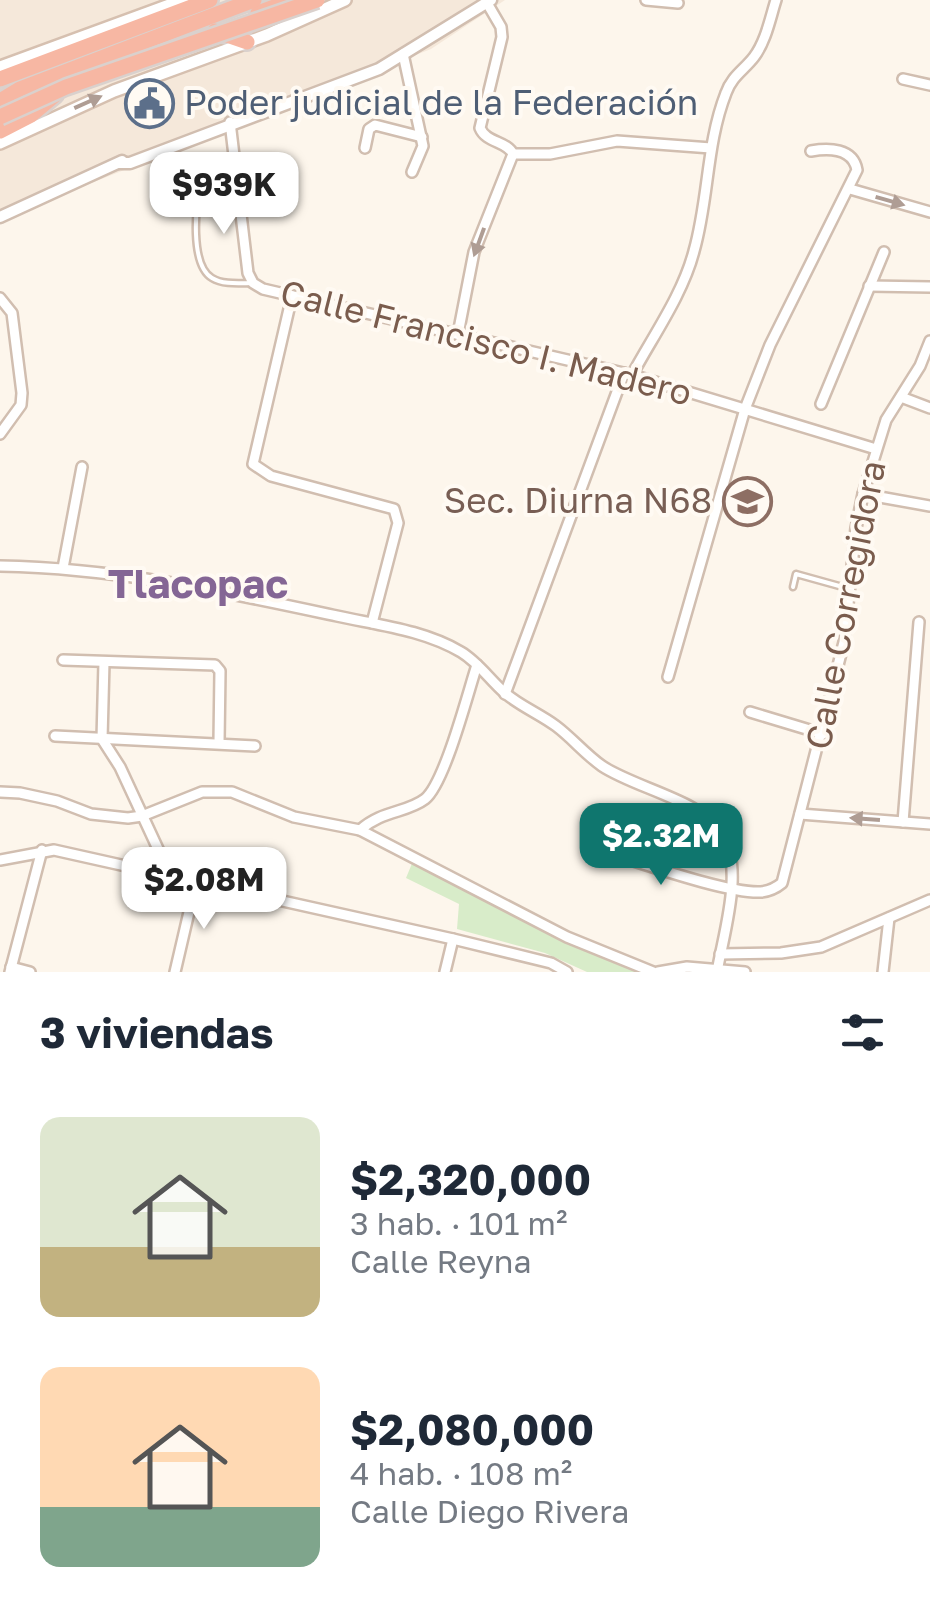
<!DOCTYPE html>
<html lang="es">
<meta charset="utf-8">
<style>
:root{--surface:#fff;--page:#f2f2f3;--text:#1f2937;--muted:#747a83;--accent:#0f766e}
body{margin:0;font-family:"Golos Text",sans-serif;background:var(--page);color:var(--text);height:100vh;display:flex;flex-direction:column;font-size:38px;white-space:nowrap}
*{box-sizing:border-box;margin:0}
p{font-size:32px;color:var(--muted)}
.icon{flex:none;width:55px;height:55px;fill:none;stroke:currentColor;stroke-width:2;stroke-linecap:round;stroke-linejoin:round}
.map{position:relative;height:972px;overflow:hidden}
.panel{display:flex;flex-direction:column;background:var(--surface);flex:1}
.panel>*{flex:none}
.price{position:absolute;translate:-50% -85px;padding:0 22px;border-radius:20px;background:#fff;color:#222;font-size:32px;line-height:65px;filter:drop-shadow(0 2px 5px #0008)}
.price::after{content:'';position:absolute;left:50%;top:60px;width:30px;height:22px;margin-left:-15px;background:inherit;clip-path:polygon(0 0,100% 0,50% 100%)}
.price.on{background:var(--accent);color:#fff}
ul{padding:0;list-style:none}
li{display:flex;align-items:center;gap:30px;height:250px;padding:0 40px}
li span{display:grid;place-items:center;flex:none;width:280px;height:200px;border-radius:20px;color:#555}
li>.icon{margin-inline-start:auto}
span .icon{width:120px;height:120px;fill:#fffc;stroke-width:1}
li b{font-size:42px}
h2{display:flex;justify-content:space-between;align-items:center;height:120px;padding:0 40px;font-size:42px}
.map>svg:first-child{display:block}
.residential{fill:#f5e8da}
.green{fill:#d8ecc9}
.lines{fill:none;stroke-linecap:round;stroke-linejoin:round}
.service-casing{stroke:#d1beb0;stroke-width:9}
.minor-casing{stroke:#d1beb0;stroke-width:14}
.tertiary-casing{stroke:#d1beb0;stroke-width:15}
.secondary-casing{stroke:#d6c0b0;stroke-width:16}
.motorway-casing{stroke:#dad1cd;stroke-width:20}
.service{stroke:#fff;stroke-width:4}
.minor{stroke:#fff;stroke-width:9}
.tertiary{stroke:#fff;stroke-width:10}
.secondary{stroke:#fff;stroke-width:11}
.motorway{stroke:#f7b7a3;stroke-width:15}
.motorway-bridge-casing{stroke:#dad1cd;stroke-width:20;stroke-linecap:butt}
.motorway-bridge{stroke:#f7b7a3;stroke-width:15}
.oneway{fill:#af9d94}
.labels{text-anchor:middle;stroke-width:8;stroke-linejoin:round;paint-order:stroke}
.service-label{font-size:35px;fill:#4e5e75;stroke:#fffaf3;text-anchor:start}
.street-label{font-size:35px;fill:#7a5c4d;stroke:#fffaf3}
.education-label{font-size:35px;fill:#785e54;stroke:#fffaf3;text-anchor:end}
.quarter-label{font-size:40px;font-weight:bold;fill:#846695;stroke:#fffaf3}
</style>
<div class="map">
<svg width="930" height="972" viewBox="0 0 930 972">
<rect width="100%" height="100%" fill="#fdf6ec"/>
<polygon class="residential" points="0,0 505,0 431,49 0,219"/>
<polygon class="green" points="413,861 621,960 659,972 587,972 545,953 457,929 459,904 406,878"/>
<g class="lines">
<defs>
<g id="service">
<path d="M201 184C195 205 190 265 212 278 223 285 240 283 253 283"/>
<polyline points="793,587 796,574 850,589"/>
</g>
<g id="minor">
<polyline points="646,0 678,3"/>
<path d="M487 3 501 27 502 37 480 128C486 143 507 141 513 154"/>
<polyline points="403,54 423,146 412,172"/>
<polyline points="903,79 930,85"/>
<polyline points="230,122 248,273 253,283 263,289 632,375 876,449"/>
<polyline points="365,148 369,129 375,125 422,137"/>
<polyline points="513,154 550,154 617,141 711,148"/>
<polyline points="850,189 930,212"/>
<polyline points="869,286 930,287"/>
<polyline points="292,296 253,464 271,476 394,509 398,523 372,623"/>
<polyline points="0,298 12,313 22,393 21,405 0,434"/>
<polyline points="458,334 474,252 513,154"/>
<path d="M632 375C653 336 683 294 694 251 709 199 706 144 726 93 732 76 744 70 754 57 766 41 770 19 776 0"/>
<polyline points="901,397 930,408"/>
<polyline points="821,404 884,252"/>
<polyline points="863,494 930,506"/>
<path d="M0 566C116 568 225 592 337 616 378 625 424 630 461 652 478 662 490 680 505 693 520 706 540 714 556 726 572 738 585 754 602 766 633 787 701 801 721 831 745 868 724 931 717 972"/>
<polyline points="63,568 82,467"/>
<polyline points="63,660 215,665 220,671 219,742"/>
<polyline points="104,662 102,739 120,767 171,877"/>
<path d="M668 677 745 409 770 345 857 170C853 148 829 148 811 151"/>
<polyline points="505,694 624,373"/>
<polyline points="750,712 823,734"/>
<polyline points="55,736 255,746"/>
<polyline points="0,792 20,793 57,801 91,814 128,818 142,816 202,792 232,792 294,817 360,830 567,937 653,972"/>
<polyline points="800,814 930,824"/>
<polyline points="903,822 919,622"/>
<path d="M360 830C382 810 407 813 425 799 445 783 468 692 477 665"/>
<path d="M602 851C639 862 728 894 761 892 770 891 776 888 782 883L844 642 856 528 863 494 886 420 920 366 930 341"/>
<polyline points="0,860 54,850 453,939 551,963 567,972"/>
<polyline points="720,954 781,953 821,947 930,900"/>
<polyline points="11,967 30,972"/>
<polyline points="10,972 42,850"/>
<polyline points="175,972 196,882"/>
<polyline points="445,972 453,939"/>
<polyline points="658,972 687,967 745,972"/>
<polyline points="883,972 889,918"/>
</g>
<g id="tertiary">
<polyline points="119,163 130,163 379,69 491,0"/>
<polyline points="0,217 122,161"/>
</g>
<g id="secondary">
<polyline points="0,67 183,0"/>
<polyline points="0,143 114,91 267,35 345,0"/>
</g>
<g id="motorway">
<polyline points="258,13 293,0"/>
<polyline points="215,31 247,42"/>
<polyline points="0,79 210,0"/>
<polyline points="0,101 20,89 254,0"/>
<polyline points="0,131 31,115 55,95"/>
</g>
</defs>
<use href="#service" class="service-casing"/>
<use href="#minor" class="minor-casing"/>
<use href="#tertiary" class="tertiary-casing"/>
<use href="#secondary" class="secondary-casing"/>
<use href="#motorway" class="motorway-casing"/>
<use href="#service" class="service"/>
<use href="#minor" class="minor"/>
<use href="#tertiary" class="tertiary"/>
<use href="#secondary" class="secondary"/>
<use href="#motorway" class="motorway"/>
<defs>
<polyline id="motorway-bridge" points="0,117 66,87 317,0"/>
</defs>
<use href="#motorway-bridge" class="motorway-bridge-casing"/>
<use href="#motorway-bridge" class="motorway-bridge"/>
</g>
<defs><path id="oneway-solid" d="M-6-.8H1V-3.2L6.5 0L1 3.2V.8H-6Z" transform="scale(2.5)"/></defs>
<g class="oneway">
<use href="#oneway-solid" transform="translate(88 102) rotate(-24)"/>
<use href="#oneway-solid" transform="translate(890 201) rotate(16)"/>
<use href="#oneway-solid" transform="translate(479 242) rotate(110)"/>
<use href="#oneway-solid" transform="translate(865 819) rotate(-176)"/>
</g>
<defs>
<symbol id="civic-ring" viewBox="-11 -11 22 22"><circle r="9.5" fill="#fffaf3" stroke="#5c6f8a" stroke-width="1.5"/><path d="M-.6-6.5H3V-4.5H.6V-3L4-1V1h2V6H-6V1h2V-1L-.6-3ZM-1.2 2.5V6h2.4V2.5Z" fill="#5c6f8a"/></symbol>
<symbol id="school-ring" viewBox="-11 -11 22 22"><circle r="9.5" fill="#fffaf3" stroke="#8d6e63" stroke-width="1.5"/><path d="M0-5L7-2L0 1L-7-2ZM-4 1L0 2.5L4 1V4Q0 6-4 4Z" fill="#8d6e63"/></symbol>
</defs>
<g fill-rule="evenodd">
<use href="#civic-ring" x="122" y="76" width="55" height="55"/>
<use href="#school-ring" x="720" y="474" width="55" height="55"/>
</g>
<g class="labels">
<g class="service-label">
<text x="184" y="115">Poder judicial de la Federación</text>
</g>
<g class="street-label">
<text transform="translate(486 343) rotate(14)" y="12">Calle Francisco I. Madero</text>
<text transform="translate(846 605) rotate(-79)" y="12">Calle Corregidora</text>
</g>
<g class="education-label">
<text x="712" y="513">Sec. Diurna N68</text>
</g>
<g class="quarter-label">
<text x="198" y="598">Tlacopac</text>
</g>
</g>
</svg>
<b class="price" style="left:224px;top:237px">$939K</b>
<b class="price on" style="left:661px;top:888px">$2.32M</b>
<b class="price" style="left:204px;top:932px">$2.08M</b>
</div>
<section class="panel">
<h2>3 viviendas<svg class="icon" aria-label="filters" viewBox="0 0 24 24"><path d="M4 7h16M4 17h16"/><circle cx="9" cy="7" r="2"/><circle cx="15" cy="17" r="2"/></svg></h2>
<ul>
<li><span style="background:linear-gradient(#dfe7d0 65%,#c2b280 0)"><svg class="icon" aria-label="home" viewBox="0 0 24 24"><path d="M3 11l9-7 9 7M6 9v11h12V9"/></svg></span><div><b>$2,320,000</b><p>3 hab. · 101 m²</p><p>Calle Reyna</p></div></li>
<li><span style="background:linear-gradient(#ffd9b3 70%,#7fa58c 0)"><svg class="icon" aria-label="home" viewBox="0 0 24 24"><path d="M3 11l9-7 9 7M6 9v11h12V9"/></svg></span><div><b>$2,080,000</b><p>4 hab. · 108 m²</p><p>Calle Diego Rivera</p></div></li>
</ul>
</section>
